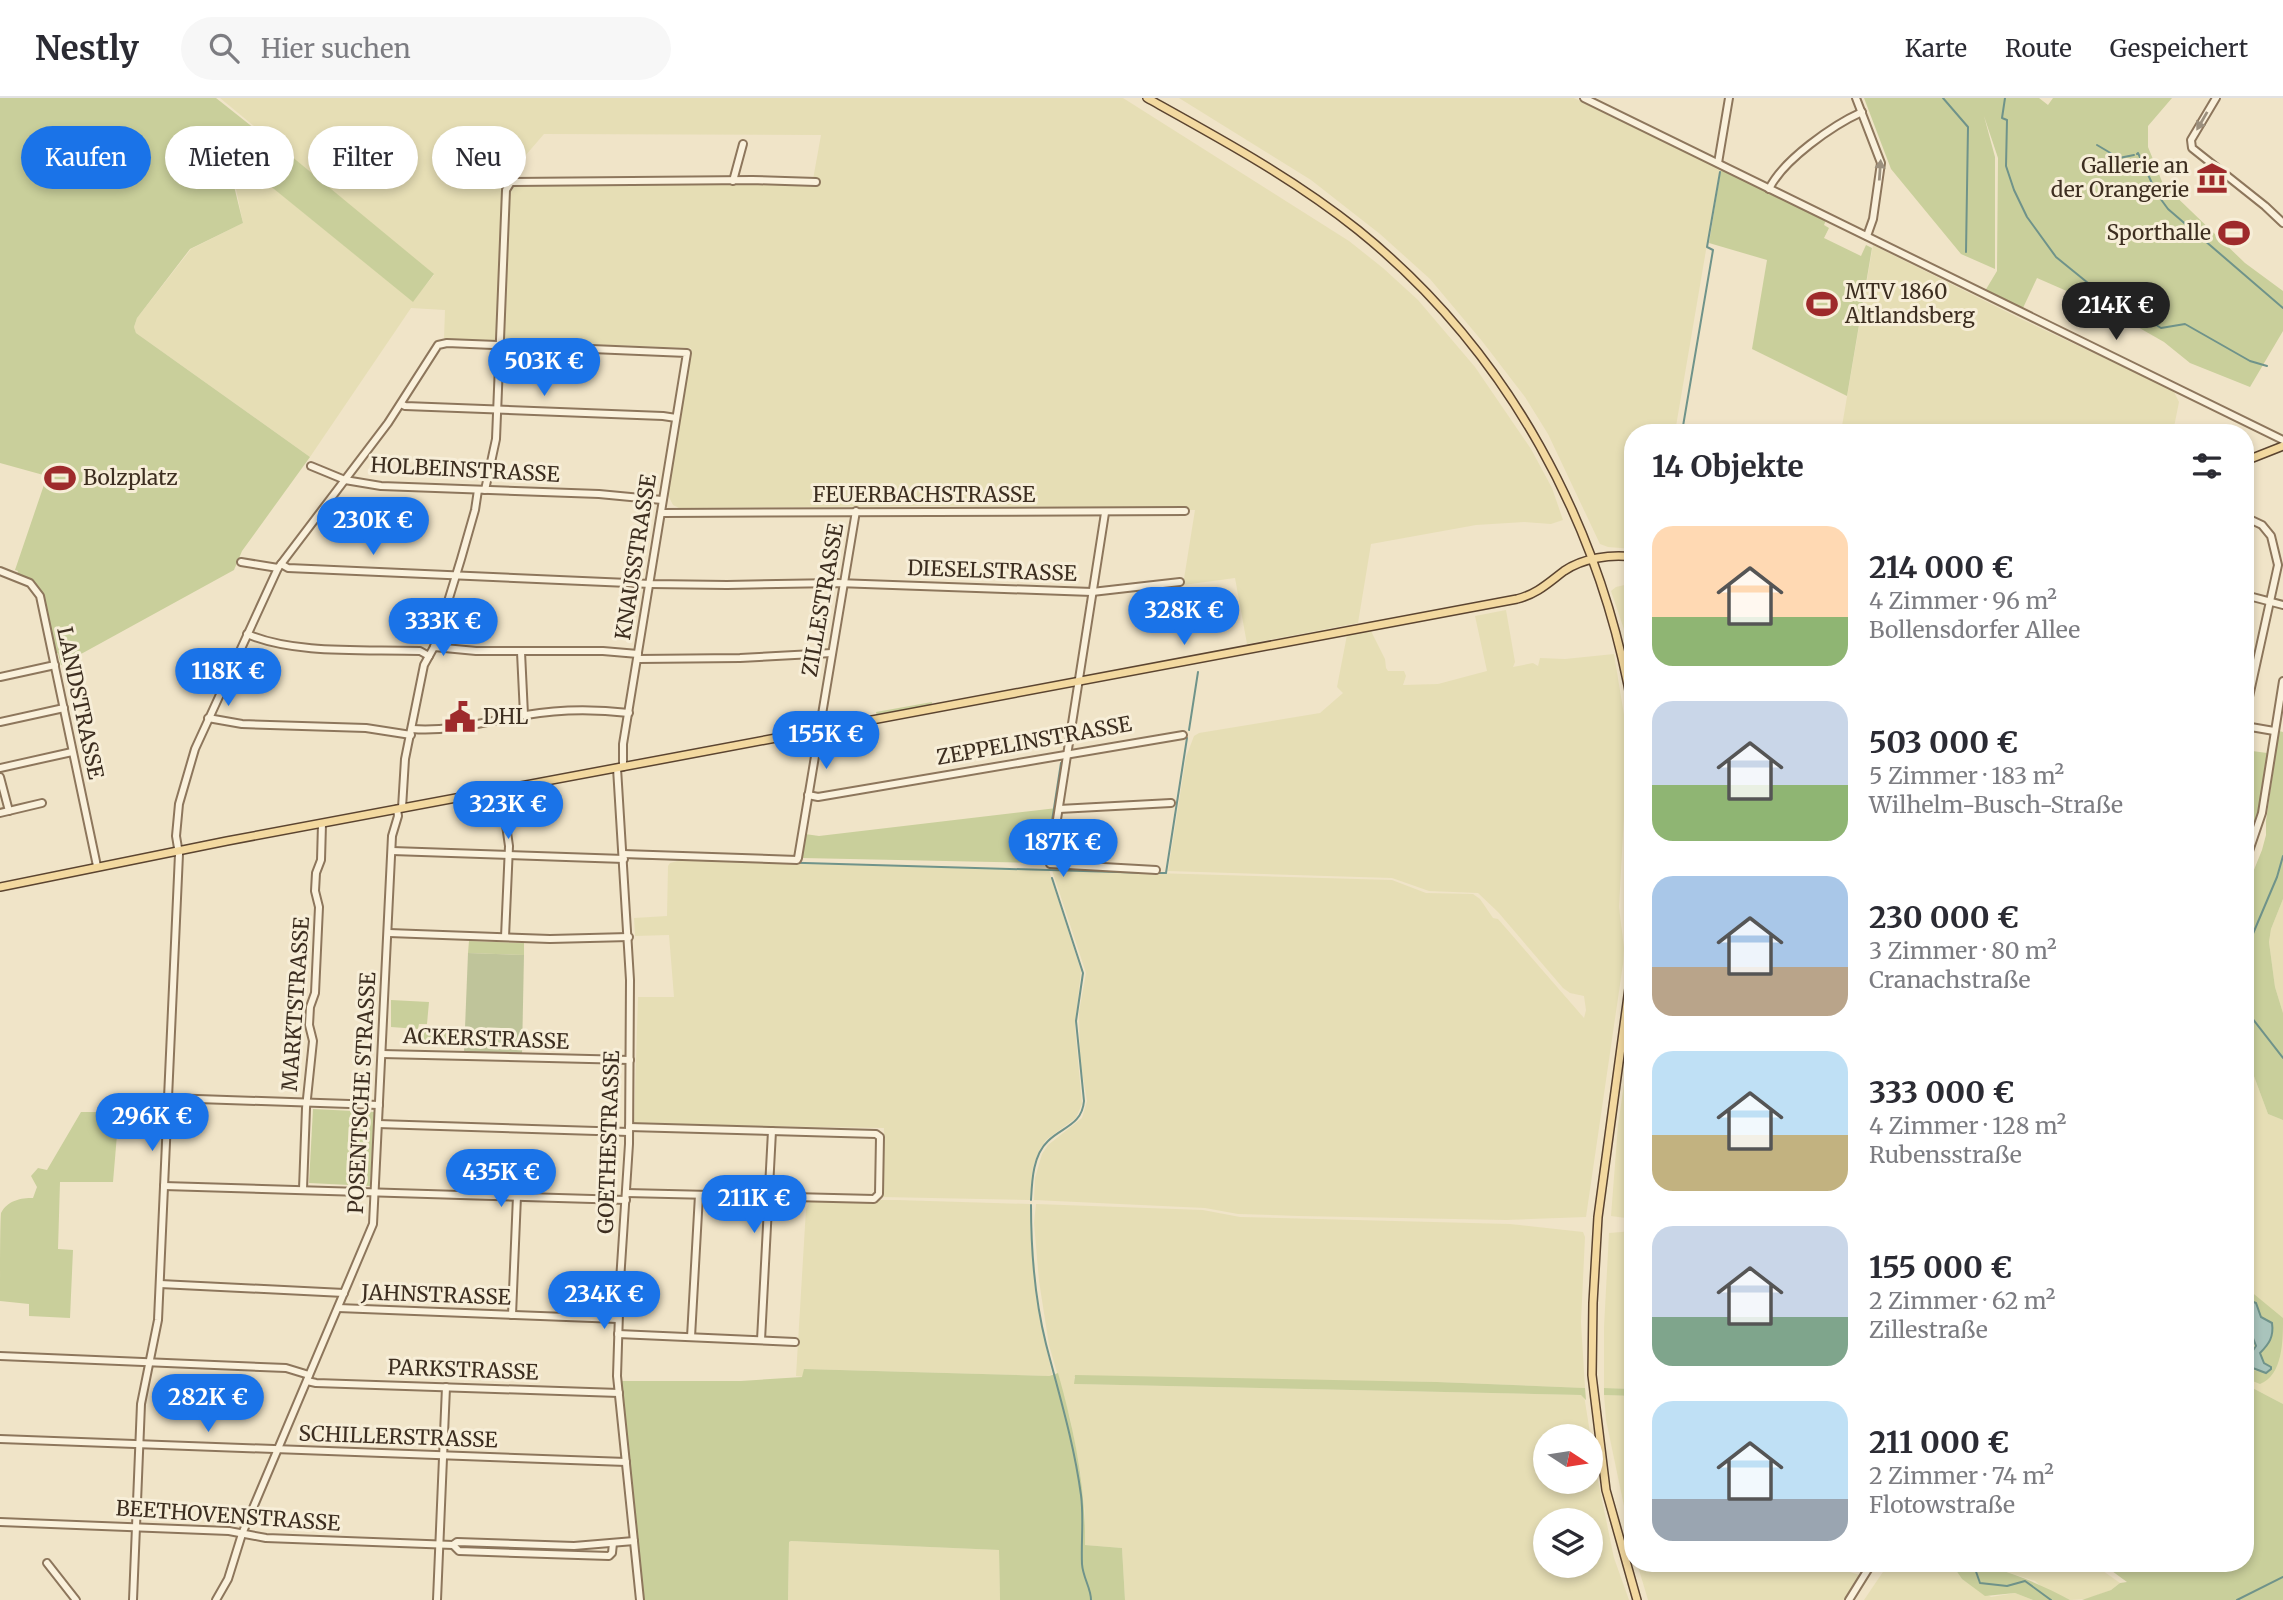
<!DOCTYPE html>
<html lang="de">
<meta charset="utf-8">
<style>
:root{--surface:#fff;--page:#f7f7f7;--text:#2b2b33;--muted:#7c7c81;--line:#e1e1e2;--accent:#1a73e8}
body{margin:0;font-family:Merriweather,serif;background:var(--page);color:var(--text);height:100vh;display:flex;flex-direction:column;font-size:26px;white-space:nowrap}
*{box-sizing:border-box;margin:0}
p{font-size:23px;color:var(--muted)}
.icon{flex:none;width:38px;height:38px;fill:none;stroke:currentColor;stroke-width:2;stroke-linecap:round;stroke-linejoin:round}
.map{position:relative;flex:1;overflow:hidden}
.sheet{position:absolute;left:1624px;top:326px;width:630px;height:1148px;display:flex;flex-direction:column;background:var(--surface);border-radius:28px;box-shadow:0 4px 10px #0003}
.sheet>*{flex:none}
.banner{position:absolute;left:21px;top:28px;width:665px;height:63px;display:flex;gap:14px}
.needle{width:46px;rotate:102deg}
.buttons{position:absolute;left:1533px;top:1326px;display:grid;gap:14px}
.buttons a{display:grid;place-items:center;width:70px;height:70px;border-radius:50%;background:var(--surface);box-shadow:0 4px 10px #0003;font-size:35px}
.price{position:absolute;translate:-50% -60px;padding:0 16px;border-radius:24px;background:var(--accent);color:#fff;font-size:23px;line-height:46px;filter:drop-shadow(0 2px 4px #0008)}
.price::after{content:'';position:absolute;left:50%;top:42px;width:21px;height:16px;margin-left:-10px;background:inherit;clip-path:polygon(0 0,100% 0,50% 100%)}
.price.selected{background:#222;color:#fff}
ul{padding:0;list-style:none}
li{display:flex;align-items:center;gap:21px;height:175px;padding:0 28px}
li span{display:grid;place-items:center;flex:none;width:196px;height:140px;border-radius:21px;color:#555}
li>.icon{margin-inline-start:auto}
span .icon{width:84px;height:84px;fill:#fffc;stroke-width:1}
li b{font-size:30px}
h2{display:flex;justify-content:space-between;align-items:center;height:84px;padding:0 28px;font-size:30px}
.tag{padding:0 24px;border-radius:32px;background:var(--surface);box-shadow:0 4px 10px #0003;font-size:24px;line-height:63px}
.tag.selected{background:var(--accent);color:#fff}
header{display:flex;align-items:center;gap:42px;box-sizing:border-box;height:98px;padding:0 35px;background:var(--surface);border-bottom:2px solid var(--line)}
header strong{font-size:33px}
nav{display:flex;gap:38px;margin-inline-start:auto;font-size:24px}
.search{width:490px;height:63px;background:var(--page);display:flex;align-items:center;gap:18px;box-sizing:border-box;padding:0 24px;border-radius:38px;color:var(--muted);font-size:26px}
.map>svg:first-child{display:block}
.farmland{fill:#e6deb5;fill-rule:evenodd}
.green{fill:#c9cf9b;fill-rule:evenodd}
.cemetery{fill:#bfc49a}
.water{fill:#a9c4bc;stroke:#6f938a;stroke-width:2}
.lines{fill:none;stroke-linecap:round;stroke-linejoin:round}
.stream{stroke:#6f938a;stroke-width:2}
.minor-casing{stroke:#8d765c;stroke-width:10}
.major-casing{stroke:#5b4430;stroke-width:10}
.minor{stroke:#faf1dc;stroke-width:6}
.major{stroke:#f3d9a0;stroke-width:7}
.oneway{fill:#9c907e}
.labels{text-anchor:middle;stroke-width:6;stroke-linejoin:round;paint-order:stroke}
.poi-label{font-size:21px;fill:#3d2e20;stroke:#f7eed8;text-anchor:start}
.street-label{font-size:21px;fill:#3d2e20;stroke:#f7eed8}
</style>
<header>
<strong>Nestly</strong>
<div class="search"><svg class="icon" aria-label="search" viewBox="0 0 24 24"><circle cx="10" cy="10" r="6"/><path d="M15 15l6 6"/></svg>Hier suchen</div>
<nav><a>Karte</a><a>Route</a><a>Gespeichert</a></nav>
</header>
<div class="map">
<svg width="2283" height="1502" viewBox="0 0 2283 1502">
<rect width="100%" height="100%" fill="#f0e4c8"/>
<g class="farmland">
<path d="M220 0H1123L1349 143 1383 170 1418 202 1475 269 1531 351 1552 390 1563 422 1551 426 1524 424 1476 427 1371 446 1358 525 1247 546 1235 480 1183 487 1195 412H1108V409L927 408 679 410 673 407 667 395 691 250 444 241 445 212 411 210 310 359 136 235 134 229 137 220 191 151 243 125 236 91 252 73 413 203 434 177ZM544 36 820 37H821L812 87H512L506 80Z"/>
<polygon points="1179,0 1574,0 1720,70 1675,334 1633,334 1633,451 1608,449 1600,446 1548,336 1525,299 1482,243 1430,181 1380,136 1311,82"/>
<polygon points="1873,147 2021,221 2173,292 2179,304 2173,334 1841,334"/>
<polygon points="1633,485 1633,555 1632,555 1611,493 1616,489"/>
<polygon points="1506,512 1515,564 1513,569 1533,565 1538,568 1540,560 1565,561 1614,556 1626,629 1626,681 1619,809 1624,850 1623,866 1586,1119 1506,1122 1299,1118 1238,1116 1205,1110 1034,1102 1035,1080 1042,1056 1048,1047 1082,1020 1087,1003 1080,962 1079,914 1086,875 1052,772 1392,782 1426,795 1473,796 1480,801 1493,820 1498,821 1584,920 1586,912 1584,898 1570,895 1563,890 1498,814 1478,795 1429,793 1392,780 1168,773 1186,659 1194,638 1199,635 1320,615 1343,595 1337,589 1347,537 1371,533 1385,561 1386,570 1388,573 1404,573 1406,578 1403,587 1438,586 1487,573 1475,518"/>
<polygon points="681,762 1049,772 1081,873 1075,929 1082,1006 1076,1020 1046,1042 1039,1053 1033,1069 1030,1102 882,1099 884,1030 634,1026 638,899 674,899 669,837 635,838 634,820 667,818 668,768 670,765"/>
<polygon points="2283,801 2283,915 2275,889 2269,844 2271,831"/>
<polygon points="1633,925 1633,1121 1611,1118 1618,1027"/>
<polygon points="2245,954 2268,1016 2283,1022 2283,1306 2245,1286"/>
<polygon points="814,1102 897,1102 1030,1106 1037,1202 1052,1276 1049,1278 805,1271 804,1279 796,1278 806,1111 809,1105"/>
<path d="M1036 1106 1203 1112 1240 1119 1510 1126 1583 1134 1585 1139 1581 1224 1585 1290 1437 1284 1074 1279 1075 1286 1584 1297 1596 1373 1614 1460 1629 1502H1125L1122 1450 1085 1447V1416L1080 1372 1070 1320 1049 1247 1039 1183 1034 1125ZM1545 1339H1591V1384H1545ZM1545 1423H1591V1468H1545Z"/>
<polygon points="1633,1133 1633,1291 1604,1290 1604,1229 1609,1135"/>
<polygon points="1604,1297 1633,1298 1633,1451 1606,1322"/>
<polygon points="791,1443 999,1452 1000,1502 788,1502 789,1444"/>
<polygon points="1637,1465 1849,1465 1850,1474 1860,1477 1845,1502 1648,1502"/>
<polygon points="1889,1465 1951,1465 1962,1481 1991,1499 2015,1495 2033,1502 1864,1502"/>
<polygon points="1994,1465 2092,1465 2120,1485 2111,1492 2087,1501 2070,1502 2044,1491 2035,1483 1997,1471"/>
</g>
<g class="green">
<polygon points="0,0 216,0 269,42 245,70 234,88 243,125 190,151 137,220 134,229 136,235 310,359 242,453 234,472 61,567 58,555 55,556 39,491 33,485 17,477 18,473 15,472 47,378 0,365"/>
<polygon points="1864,0 2039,0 2048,7 2053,0 2172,0 2148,28 2148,49 2163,86 2245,165 2283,193 2283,233 2250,289 2190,265 2164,244 2101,208 2037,180 2023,210 1985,193 1997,173 1998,60 1984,18 1995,59 1995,171 1961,156 1891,71"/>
<polygon points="279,48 434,176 413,204 252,73"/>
<polygon points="1721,71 1826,122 1824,127 1829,130 1824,140 1861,158 1866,147 1872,150 1847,298 1752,251 1767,162 1709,145"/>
<polygon points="932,604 931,609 877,619 876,614"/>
<polygon points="2279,633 2283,634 2283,801 2271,831 2269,844 2275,889 2283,915 2283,1022 2268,1016 2245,954 2245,794 2262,752 2266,737 2266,723"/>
<polygon points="2245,652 2267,655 2258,713 2245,754"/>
<polygon points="1057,710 1045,765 802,760 805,736 819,738"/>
<polygon points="469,843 524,845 524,857 468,855"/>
<polygon points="391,902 429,904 427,926 419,926 418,931 391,929"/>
<polygon points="417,933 447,934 446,948 417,947"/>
<polygon points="313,1011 374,1014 370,1088 309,1085"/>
<path d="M81 1014H102L118 1025 113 1084H60L58 1151 73 1152 70 1220 29 1218V1206L0 1203C0 1188 0 1125 1 1115 8 1102 21 1100 33 1100L37 1089 31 1078 38 1070 47 1072Z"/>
<path d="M2249 1192 2283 1220C2283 1242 2283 1277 2260 1286L2245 1280V1193ZM2248 1204 2258 1211 2261 1219 2272 1225 2273 1233 2260 1255 2264 1265 2268 1268 2266 1275 2253 1272 2252 1253C2260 1241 2249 1235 2247 1223 2246 1218 2248 1210 2248 1204Z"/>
<path d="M804 1271 1049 1278 1058 1275C1074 1331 1086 1389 1085 1447L1122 1450 1125 1502H1000L999 1452 791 1443 789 1444 788 1502H644L621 1283H741L802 1279Z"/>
<polygon points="1075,1277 1437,1284 1585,1290 1586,1302 1581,1297 1074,1286"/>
<polygon points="2245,1286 2283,1306 2283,1502 2082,1502 2111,1492 2120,1485 2127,1484 2101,1465 2245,1465"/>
<polygon points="1604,1290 1633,1291 1633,1298 1604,1297"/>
<path d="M1951 1465H1994L1997 1471C2023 1479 2046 1489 2070 1502H2033L2015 1495 1985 1498 1962 1481Z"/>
</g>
<polygon class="cemetery" points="468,855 524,857 522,956 464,955"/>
<g class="water">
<polygon points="1629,752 1633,752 1630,800 1626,800"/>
<path d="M2249 1202 2256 1205 2261 1219 2272 1225C2274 1239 2269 1246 2260 1255L2264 1265 2271 1269V1271L2266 1275 2250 1269V1257L2256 1248 2246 1222Z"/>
</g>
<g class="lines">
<g class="stream">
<polyline points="1943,0 1968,29 1966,154"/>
<polyline points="2005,0 2002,20 2007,22 2006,68 2014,92 2027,119 2056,159 2088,185 2161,230 2185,226 2250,263 2267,268"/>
<polyline points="2097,47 2119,60 2134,57"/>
<polyline points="2137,56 2138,55 2157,96 2168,111 2283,210"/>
<polyline points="1682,334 1713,152 1707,149 1720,74"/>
<polyline points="1189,632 1198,574"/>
<polyline points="631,760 1151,775"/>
<polyline points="1046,762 1061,665"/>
<polyline points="1157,775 1166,775 1187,640"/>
<polyline points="2245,873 2252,838 2277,779 2283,758"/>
<polyline points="2245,911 2283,960"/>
<path d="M1031 1102C1032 1082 1033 1057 1048 1043 1062 1029 1082 1027 1084 1003L1076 923 1083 875 1052 780"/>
<path d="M1031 1107C1031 1152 1035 1202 1046 1246 1059 1296 1074 1345 1081 1397 1084 1420 1081 1443 1082 1466 1083 1480 1091 1490 1091 1502"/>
<polyline points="1973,1465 1980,1485 2007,1488 2025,1483 2051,1502"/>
<polyline points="2237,1502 2283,1479"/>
</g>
<defs>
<g id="minor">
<polyline points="1584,0 2283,342"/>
<polyline points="1856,0 1881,65 1873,121 1867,138"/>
<polyline points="2216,0 2191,42 2192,50 2265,108 2283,125"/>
<polyline points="1718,65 1729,0"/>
<polyline points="733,83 743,46"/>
<path d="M1769 91C1783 62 1833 27 1862 14"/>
<polyline points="401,306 405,308 663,318 676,320"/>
<polyline points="311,368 345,382 381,388 599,396 662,402"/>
<polyline points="485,392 496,341 506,92 511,84 752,82 816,84"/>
<polyline points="662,415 1185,413"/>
<polyline points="1105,415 1050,766 1156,772"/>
<polyline points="2245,419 2262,427 2271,438 2278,467 2245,617"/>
<polyline points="241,464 278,470"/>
<polyline points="281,466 288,470 651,486 727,487 837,485 1092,494 1180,484"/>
<polyline points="0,473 30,485 40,498 97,768"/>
<polyline points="2245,497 2283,507"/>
<path d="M247 536C296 557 367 551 420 553L429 558"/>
<polyline points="434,549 476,553 603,553 638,556"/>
<polyline points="521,554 524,617"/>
<polyline points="638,561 740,560 832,555"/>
<polyline points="0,579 55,567"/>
<polyline points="208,620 242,626 366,630 411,637"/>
<polyline points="0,624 64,610"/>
<polyline points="2245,628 2274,633"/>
<path d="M412 631C450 634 489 623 526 617 560 611 595 611 629 615"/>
<polyline points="0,670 72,654"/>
<polyline points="617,670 630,882 629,1046 620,1183 617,1278 640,1502"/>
<polyline points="0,679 9,713"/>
<polyline points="501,692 509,748 505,839"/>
<polyline points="808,697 818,699 1183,637"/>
<polyline points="402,710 405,661 424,567 434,549 461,461 475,412 478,392"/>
<polyline points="1059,711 1171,705"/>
<polyline points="0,715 42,705"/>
<polyline points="392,753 624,761"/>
<polyline points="623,756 797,762 798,760 856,413"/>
<polyline points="2245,765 2262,715 2283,583"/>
<polyline points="389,835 550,841 629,839"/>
<polyline points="382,956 630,962"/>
<polyline points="168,1000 379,1007"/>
<polyline points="378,1026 629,1034"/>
<polyline points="164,1088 626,1102"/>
<polyline points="303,1091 306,1010 313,943 309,927 310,909 315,895 319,809 315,793 316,775 321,762 322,726"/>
<polyline points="626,1095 874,1101 879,1096 880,1039 876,1036 629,1029"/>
<polyline points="160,1186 344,1195"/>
<polyline points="338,1210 618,1221"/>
<polyline points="512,1217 517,1098"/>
<polyline points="618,1236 795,1244"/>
<polyline points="691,1239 699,1097"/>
<polyline points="761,1242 772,1033"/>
<polyline points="0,1258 286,1270 309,1277"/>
<polyline points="307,1283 316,1285 619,1295"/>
<polyline points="0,1341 626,1364"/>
<polyline points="0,1424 229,1433 266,1440 453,1447 457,1444 574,1448 634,1443"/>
<polyline points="453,1447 459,1453 609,1458 612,1455 613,1445"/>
<polyline points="47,1465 76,1502"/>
<polyline points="133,1502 141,1306 158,1222 179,756 176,738 179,706 195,651 278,470 388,325 438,247 447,245 687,255 623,646 623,669"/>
<polyline points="216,1502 228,1481 242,1436 373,1126 392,738 398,718 397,711"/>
<polyline points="437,1502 446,1289"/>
<polyline points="1849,1502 1872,1465"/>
</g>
<g id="major">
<path d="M1147 0C1219 40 1293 80 1358 132 1508 253 1601 426 1633 614"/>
<polyline points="2245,363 2283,348"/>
<path d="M0 789 227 743 1517 501C1537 496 1548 485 1564 473 1583 460 1611 456 1633 459"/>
<polyline points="1633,861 1598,1119 1593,1205 1592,1277 1606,1392 1637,1502"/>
</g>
</defs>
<use href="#minor" class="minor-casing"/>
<use href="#major" class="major-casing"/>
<use href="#minor" class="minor"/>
<use href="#major" class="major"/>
</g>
<defs><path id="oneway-solid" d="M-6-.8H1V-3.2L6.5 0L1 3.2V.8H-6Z" transform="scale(1.75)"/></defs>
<g class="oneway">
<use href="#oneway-solid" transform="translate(2202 23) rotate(120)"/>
<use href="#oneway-solid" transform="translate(1880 72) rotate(-86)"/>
</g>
<defs>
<symbol id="museum-bare" viewBox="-9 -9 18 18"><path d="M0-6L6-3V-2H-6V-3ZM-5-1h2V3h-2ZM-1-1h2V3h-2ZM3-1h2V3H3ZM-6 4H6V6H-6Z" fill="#9e2a2b" stroke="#f7eed8" stroke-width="2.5" paint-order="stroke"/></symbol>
<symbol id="stadium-bare" viewBox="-9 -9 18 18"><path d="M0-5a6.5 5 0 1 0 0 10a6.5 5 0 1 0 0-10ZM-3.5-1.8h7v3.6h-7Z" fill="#9e2a2b" stroke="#f7eed8" stroke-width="2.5" paint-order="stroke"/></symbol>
<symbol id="civic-bare" viewBox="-9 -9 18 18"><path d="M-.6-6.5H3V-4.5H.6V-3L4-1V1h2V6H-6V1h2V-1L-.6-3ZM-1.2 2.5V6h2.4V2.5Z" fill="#9e2a2b" stroke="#f7eed8" stroke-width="2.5" paint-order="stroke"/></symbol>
</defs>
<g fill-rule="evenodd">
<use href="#museum-bare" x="2190" y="58" width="44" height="44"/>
<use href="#stadium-bare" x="2212" y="113" width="44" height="44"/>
<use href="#stadium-bare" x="1800" y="184" width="44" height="44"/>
<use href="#stadium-bare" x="38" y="358" width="44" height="44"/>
<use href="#civic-bare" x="438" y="597" width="44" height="44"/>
</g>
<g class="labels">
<g class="poi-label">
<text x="2189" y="75" text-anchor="end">Gallerie an<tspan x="2189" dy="24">der Orangerie</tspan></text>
<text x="2211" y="142" text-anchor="end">Sporthalle</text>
<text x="1845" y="201">MTV 1860<tspan x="1845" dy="24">Altlandsberg</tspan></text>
<text x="83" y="387">Bolzplatz</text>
<text x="483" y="626">DHL</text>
</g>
<g class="street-label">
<text transform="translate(465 372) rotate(3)" y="7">HOLBEINSTRASSE</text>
<text x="924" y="404">FEUERBACHSTRASSE</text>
<text transform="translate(636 459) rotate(-81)" y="7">KNAUSSTRASSE</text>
<text transform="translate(992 473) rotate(2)" y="7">DIESELSTRASSE</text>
<text transform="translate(823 502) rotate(-80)" y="7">ZILLESTRASSE</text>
<text transform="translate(80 605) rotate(78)" y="7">LANDSTRASSE</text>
<text transform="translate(1034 643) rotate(-10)" y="7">ZEPPELINSTRASSE</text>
<text transform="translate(296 906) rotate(-86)" y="7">MARKTSTRASSE</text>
<text transform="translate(486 941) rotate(2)" y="7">ACKERSTRASSE</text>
<text transform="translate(362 995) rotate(-87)" y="7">POSENTSCHE STRASSE</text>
<text transform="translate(609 1044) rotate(-88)" y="7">GOETHESTRASSE</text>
<text transform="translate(436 1197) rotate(2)" y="7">JAHNSTRASSE</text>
<text transform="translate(463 1272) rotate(2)" y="7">PARKSTRASSE</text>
<text transform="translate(398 1339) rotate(2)" y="7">SCHILLERSTRASSE</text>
<text transform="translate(228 1418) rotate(4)" y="7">BEETHOVENSTRASSE</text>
</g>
</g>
</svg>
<div class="buttons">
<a><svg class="needle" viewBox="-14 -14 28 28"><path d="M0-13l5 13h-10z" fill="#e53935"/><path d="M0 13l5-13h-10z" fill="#7c7c81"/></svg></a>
<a><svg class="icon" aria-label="layers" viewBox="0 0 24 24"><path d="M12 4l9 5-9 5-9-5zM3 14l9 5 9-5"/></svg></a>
</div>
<b class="price selected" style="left:2116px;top:244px">214K €</b>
<b class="price" style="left:544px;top:300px">503K €</b>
<b class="price" style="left:373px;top:459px">230K €</b>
<b class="price" style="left:1184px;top:549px">328K €</b>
<b class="price" style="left:443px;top:560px">333K €</b>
<b class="price" style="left:228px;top:610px">118K €</b>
<b class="price" style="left:826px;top:673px">155K €</b>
<b class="price" style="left:508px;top:743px">323K €</b>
<b class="price" style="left:1063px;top:781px">187K €</b>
<b class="price" style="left:152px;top:1055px">296K €</b>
<b class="price" style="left:501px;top:1111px">435K €</b>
<b class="price" style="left:754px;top:1137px">211K €</b>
<b class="price" style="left:604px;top:1233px">234K €</b>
<b class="price" style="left:208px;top:1336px">282K €</b>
<div class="banner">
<a class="tag selected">Kaufen</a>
<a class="tag">Mieten</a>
<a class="tag">Filter</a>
<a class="tag">Neu</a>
</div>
<section class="sheet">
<h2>14 Objekte<svg class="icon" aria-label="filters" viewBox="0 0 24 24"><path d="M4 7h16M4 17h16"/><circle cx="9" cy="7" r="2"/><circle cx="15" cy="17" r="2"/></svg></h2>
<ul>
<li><span style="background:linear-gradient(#ffd9b3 65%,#8fb573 0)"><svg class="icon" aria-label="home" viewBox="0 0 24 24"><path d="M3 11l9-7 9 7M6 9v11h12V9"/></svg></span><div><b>214 000 €</b><p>4 Zimmer · 96 m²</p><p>Bollensdorfer Allee</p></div></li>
<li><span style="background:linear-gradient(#c9d6e8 60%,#8fb573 0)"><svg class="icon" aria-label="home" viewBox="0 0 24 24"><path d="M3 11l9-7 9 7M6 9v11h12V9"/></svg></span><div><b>503 000 €</b><p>5 Zimmer · 183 m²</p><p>Wilhelm-Busch-Straße</p></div></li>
<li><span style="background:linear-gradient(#a9c7e8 65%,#b9a48a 0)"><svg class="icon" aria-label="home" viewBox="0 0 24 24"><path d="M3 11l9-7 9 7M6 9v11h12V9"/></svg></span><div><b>230 000 €</b><p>3 Zimmer · 80 m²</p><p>Cranachstraße</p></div></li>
<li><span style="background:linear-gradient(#bfe0f5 60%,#c2b280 0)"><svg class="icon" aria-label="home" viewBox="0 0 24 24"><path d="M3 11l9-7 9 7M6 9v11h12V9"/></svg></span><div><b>333 000 €</b><p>4 Zimmer · 128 m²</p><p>Rubensstraße</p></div></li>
<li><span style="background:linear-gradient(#c9d6e8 65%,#7fa58c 0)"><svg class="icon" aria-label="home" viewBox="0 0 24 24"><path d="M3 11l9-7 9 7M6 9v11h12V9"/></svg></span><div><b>155 000 €</b><p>2 Zimmer · 62 m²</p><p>Zillestraße</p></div></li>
<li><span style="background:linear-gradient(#bfe0f5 70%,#9aa5b1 0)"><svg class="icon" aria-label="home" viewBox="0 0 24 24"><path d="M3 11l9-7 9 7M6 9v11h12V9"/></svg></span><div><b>211 000 €</b><p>2 Zimmer · 74 m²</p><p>Flotowstraße</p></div></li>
</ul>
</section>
</div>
